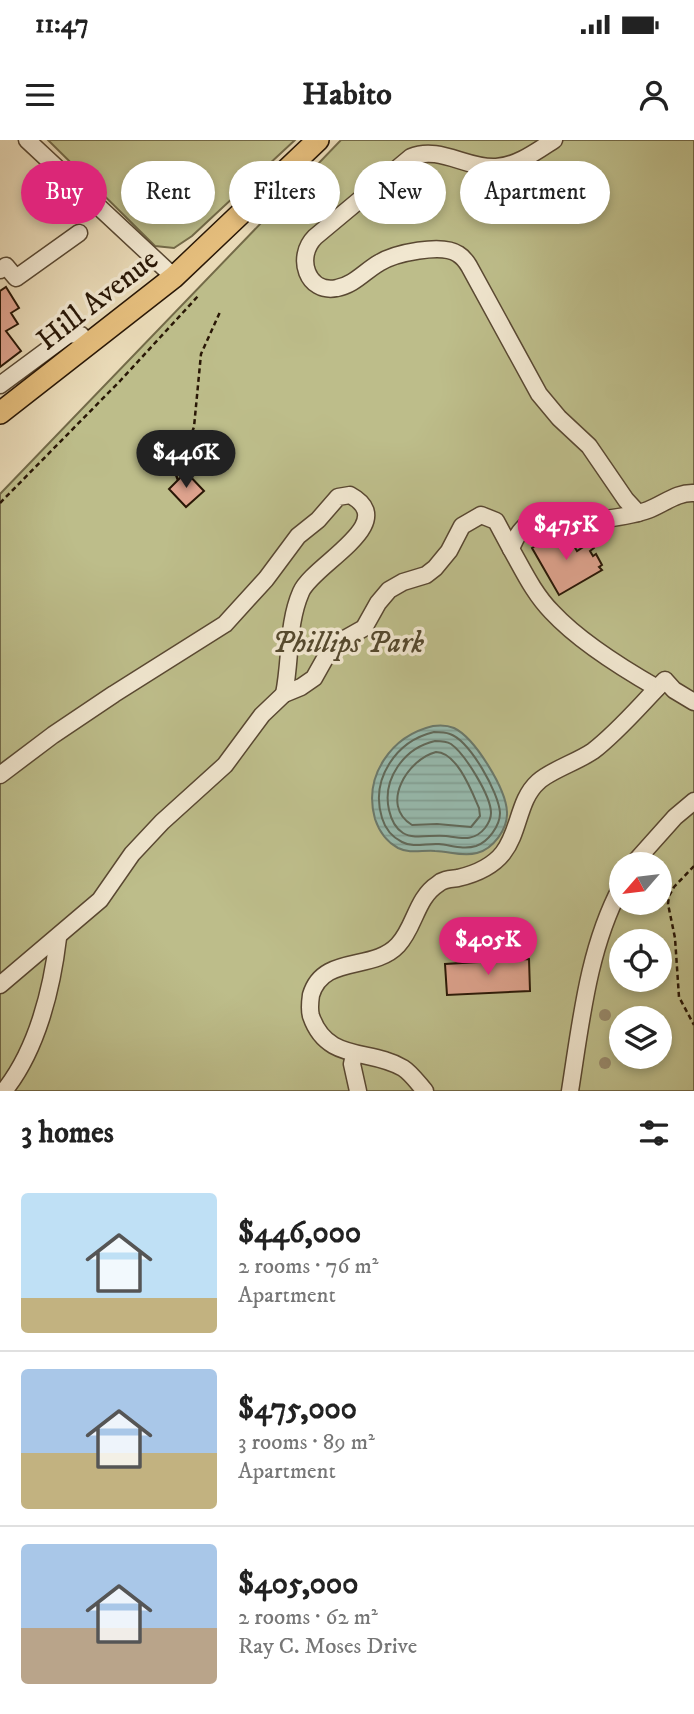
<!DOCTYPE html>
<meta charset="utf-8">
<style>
:root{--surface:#fff;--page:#f6f6f6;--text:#222;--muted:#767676;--line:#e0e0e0;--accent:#db2777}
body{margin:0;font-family:"IM FELL DW Pica",serif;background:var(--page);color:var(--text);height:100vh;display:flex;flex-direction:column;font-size:26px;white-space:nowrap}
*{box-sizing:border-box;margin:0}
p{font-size:23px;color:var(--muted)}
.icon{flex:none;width:38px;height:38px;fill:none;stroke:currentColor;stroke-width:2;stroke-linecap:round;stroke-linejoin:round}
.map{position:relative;height:951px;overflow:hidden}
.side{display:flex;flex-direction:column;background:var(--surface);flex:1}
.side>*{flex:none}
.banner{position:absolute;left:21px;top:21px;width:653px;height:63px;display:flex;gap:14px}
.needle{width:46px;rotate:242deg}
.fabs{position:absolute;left:609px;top:712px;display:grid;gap:14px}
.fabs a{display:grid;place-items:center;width:63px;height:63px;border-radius:50%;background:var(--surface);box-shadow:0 4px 10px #0003;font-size:35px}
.price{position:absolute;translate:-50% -60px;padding:0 16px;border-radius:24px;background:var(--accent);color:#fff;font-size:23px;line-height:46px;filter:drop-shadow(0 2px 4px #0008)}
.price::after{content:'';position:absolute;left:50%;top:42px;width:21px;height:16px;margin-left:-10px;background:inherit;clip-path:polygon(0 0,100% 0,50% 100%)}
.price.active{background:#222;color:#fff}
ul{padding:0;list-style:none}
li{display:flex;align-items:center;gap:21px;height:175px;padding:0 21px}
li+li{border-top:2px solid var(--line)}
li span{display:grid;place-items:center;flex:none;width:196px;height:140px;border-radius:7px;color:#555}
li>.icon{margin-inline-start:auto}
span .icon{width:84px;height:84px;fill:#fffc;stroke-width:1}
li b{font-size:30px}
h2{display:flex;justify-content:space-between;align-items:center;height:84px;padding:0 21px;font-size:30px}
.chip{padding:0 24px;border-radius:32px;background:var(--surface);box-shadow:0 4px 10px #0003;font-size:24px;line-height:63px}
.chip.active{background:var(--accent);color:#fff}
.status{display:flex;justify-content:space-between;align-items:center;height:49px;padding:0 35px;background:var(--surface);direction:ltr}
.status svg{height:19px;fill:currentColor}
header{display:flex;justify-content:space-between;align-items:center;height:91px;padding:0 21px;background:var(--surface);font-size:32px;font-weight:700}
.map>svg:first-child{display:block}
.green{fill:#bdbd8a;stroke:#736a48;stroke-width:2;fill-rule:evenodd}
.water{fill:url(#water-rules);stroke:#6b796b;stroke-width:2}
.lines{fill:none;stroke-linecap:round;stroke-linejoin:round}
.shore{stroke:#60695a;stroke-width:2}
.building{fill:#dea38e;stroke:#291706;stroke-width:2}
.minor-casing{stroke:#594832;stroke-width:19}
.major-casing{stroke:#291706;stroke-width:24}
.path{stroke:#291706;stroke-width:2.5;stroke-dasharray:5 3.5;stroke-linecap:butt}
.minor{stroke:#f1e7d0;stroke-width:16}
.major{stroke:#e4bd7c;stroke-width:21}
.tree{fill:#988a6c}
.labels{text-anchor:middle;stroke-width:7;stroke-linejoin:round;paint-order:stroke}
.street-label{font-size:30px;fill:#291706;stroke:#f1e7d0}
.park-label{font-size:30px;font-style:italic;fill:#55492e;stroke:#f1e7d0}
</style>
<div class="status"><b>11:47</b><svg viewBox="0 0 49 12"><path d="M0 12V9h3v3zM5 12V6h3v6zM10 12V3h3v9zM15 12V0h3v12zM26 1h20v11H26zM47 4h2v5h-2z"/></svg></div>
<header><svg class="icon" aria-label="menu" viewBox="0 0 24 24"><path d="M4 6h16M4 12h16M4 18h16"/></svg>Habito<svg class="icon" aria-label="person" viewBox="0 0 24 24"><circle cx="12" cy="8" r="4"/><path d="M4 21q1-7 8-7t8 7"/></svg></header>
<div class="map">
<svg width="694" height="951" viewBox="0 0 694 951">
<defs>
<pattern id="water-rules" width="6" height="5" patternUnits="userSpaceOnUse" patternTransform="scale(1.75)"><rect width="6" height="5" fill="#97bbaf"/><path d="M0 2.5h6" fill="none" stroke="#82a095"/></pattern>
</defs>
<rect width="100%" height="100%" fill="#e9dab7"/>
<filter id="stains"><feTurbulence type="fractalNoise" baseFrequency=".00286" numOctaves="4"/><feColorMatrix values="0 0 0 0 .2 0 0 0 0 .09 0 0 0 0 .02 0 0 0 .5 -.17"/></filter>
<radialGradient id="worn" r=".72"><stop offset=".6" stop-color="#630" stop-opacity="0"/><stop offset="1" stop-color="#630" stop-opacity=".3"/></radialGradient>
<g class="green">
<polygon points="48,0 295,0 192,96 174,108 155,106"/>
<path d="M341 0H694V951H0V354ZM621 724H660V763H621ZM621 802H660V840H621ZM621 878H660V917H621Z"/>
</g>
<path class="water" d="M433 586C440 585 447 585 454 588 475 598 506 649 507 672 508 689 493 709 477 713 462 717 449 711 435 711 422 710 410 714 398 708 387 702 379 691 375 679 363 636 391 596 433 586Z"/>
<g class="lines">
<g class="shore">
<path d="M434 592C439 592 445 592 450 594 470 601 499 653 500 673 500 686 488 702 476 706 463 710 451 705 439 704 427 703 413 708 402 702 392 697 385 688 382 678 370 639 396 601 434 592Z"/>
<path d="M435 601C441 601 446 601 451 604 465 614 491 656 491 673 491 679 488 684 485 688 474 702 461 698 446 696 433 694 414 700 403 693 395 688 391 679 389 670 382 639 404 608 435 601Z"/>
<path d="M436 612C457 612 472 652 479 668L480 676 471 687 437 684 412 685C379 665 408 619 436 612Z"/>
</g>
</g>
<g class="building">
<polygon points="6,147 19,168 11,173 18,184 6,191 21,211 0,227 0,151"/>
<polygon points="186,332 204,351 186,367 169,349"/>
<polygon points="565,391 577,411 591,402 594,408 590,411 593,416 596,414 602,425 599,427 602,430 559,455 532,408 535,406 533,402 542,397 544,401 549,400"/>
<polygon points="529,819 530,851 447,855 445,824"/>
</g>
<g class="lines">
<defs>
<g id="minor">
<polyline points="27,0 174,137"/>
<path d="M554 0C537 11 517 26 496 27 467 29 439 5 411 17L315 97C295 117 307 154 337 148 354 145 365 131 379 123 395 113 442 103 458 114 463 117 466 121 469 126L539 254 559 278 589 306 626 360 638 373"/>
<polyline points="0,130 6,126 16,138 79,93"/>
<polyline points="0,245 69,194 81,195 88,205"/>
<path d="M657 548C622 528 579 501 552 472 534 454 523 430 511 409 516 396 522 386 535 380 557 371 582 382 605 379 620 377 635 375 648 370 664 364 677 352 694 353"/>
<path d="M0 635 53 595 114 554 225 484 266 439 298 396 318 380 338 357 350 355C402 383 313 424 301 452 287 484 291 520 284 554"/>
<polyline points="633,724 675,677 694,661"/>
<polyline points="0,845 100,760 132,714 162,682 225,625 262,575 284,554 301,547 314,538 332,506 364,488 378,463 389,450 403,442 426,435 435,428 449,411 462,386 481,375 496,381 511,409"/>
<polyline points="354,915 352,924 358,951"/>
<path d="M4 951C37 910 52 849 58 798"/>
<path d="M425 951C418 943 411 933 403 928 370 908 327 923 311 876 309 869 310 862 311 855 323 814 373 832 398 805 415 787 416 758 438 744 443 739 451 739 458 738 475 734 492 727 503 713 520 691 518 660 538 642 549 631 577 622 593 611 620 590 641 564 665 540L674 550 694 562"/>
<path d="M570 951C581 882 588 809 621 747"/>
</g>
<polyline id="major" points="0,273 174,137 318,0"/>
</defs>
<use href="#minor" class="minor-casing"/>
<use href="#major" class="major-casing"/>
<g class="path">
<polyline points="178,340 176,335 194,287 201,214 220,172"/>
<polyline points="0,363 120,241 199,155"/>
<polyline points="694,726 674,747 669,756 668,764 675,798 679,857 694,885"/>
</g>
<use href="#minor" class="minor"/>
<use href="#major" class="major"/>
</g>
<g class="tree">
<circle cx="605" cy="875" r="6"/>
<circle cx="605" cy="923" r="6"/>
</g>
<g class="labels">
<g class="street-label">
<text transform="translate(97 159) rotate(-38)" y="10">Hill Avenue</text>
</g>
<g class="park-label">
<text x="348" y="512">Phillips Park</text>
</g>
</g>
<rect width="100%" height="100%" filter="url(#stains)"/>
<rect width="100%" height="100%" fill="url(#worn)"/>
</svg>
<div class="fabs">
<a><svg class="needle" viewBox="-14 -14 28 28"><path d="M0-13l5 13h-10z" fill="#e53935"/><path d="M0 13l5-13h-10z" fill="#767676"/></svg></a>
<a><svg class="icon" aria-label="locate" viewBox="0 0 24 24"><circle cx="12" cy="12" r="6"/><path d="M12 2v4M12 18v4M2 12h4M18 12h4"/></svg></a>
<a><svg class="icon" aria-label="layers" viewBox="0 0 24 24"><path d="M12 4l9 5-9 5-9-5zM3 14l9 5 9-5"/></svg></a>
</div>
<b class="price active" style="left:186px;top:350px">$446K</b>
<b class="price" style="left:566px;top:422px">$475K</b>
<b class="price" style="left:488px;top:837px">$405K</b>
<div class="banner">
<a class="chip active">Buy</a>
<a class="chip">Rent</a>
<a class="chip">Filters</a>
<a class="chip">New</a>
<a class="chip">Apartment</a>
</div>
</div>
<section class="side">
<h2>3 homes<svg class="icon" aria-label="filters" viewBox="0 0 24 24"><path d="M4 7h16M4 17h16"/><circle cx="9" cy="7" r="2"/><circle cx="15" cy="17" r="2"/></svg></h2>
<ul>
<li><span style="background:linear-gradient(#bfe0f5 75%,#c2b280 0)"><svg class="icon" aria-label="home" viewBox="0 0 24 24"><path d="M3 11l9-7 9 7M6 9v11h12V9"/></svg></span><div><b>$446,000</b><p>2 rooms · 76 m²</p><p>Apartment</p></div></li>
<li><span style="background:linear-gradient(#a9c7e8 60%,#c2b280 0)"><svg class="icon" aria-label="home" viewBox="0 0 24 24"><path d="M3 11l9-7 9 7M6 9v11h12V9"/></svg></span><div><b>$475,000</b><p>3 rooms · 89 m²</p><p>Apartment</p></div></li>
<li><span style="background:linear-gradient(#a9c7e8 60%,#b9a48a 0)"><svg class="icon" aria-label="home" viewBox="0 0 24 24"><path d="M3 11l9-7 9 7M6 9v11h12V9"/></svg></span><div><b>$405,000</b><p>2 rooms · 62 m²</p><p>Ray C. Moses Drive</p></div></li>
</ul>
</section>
